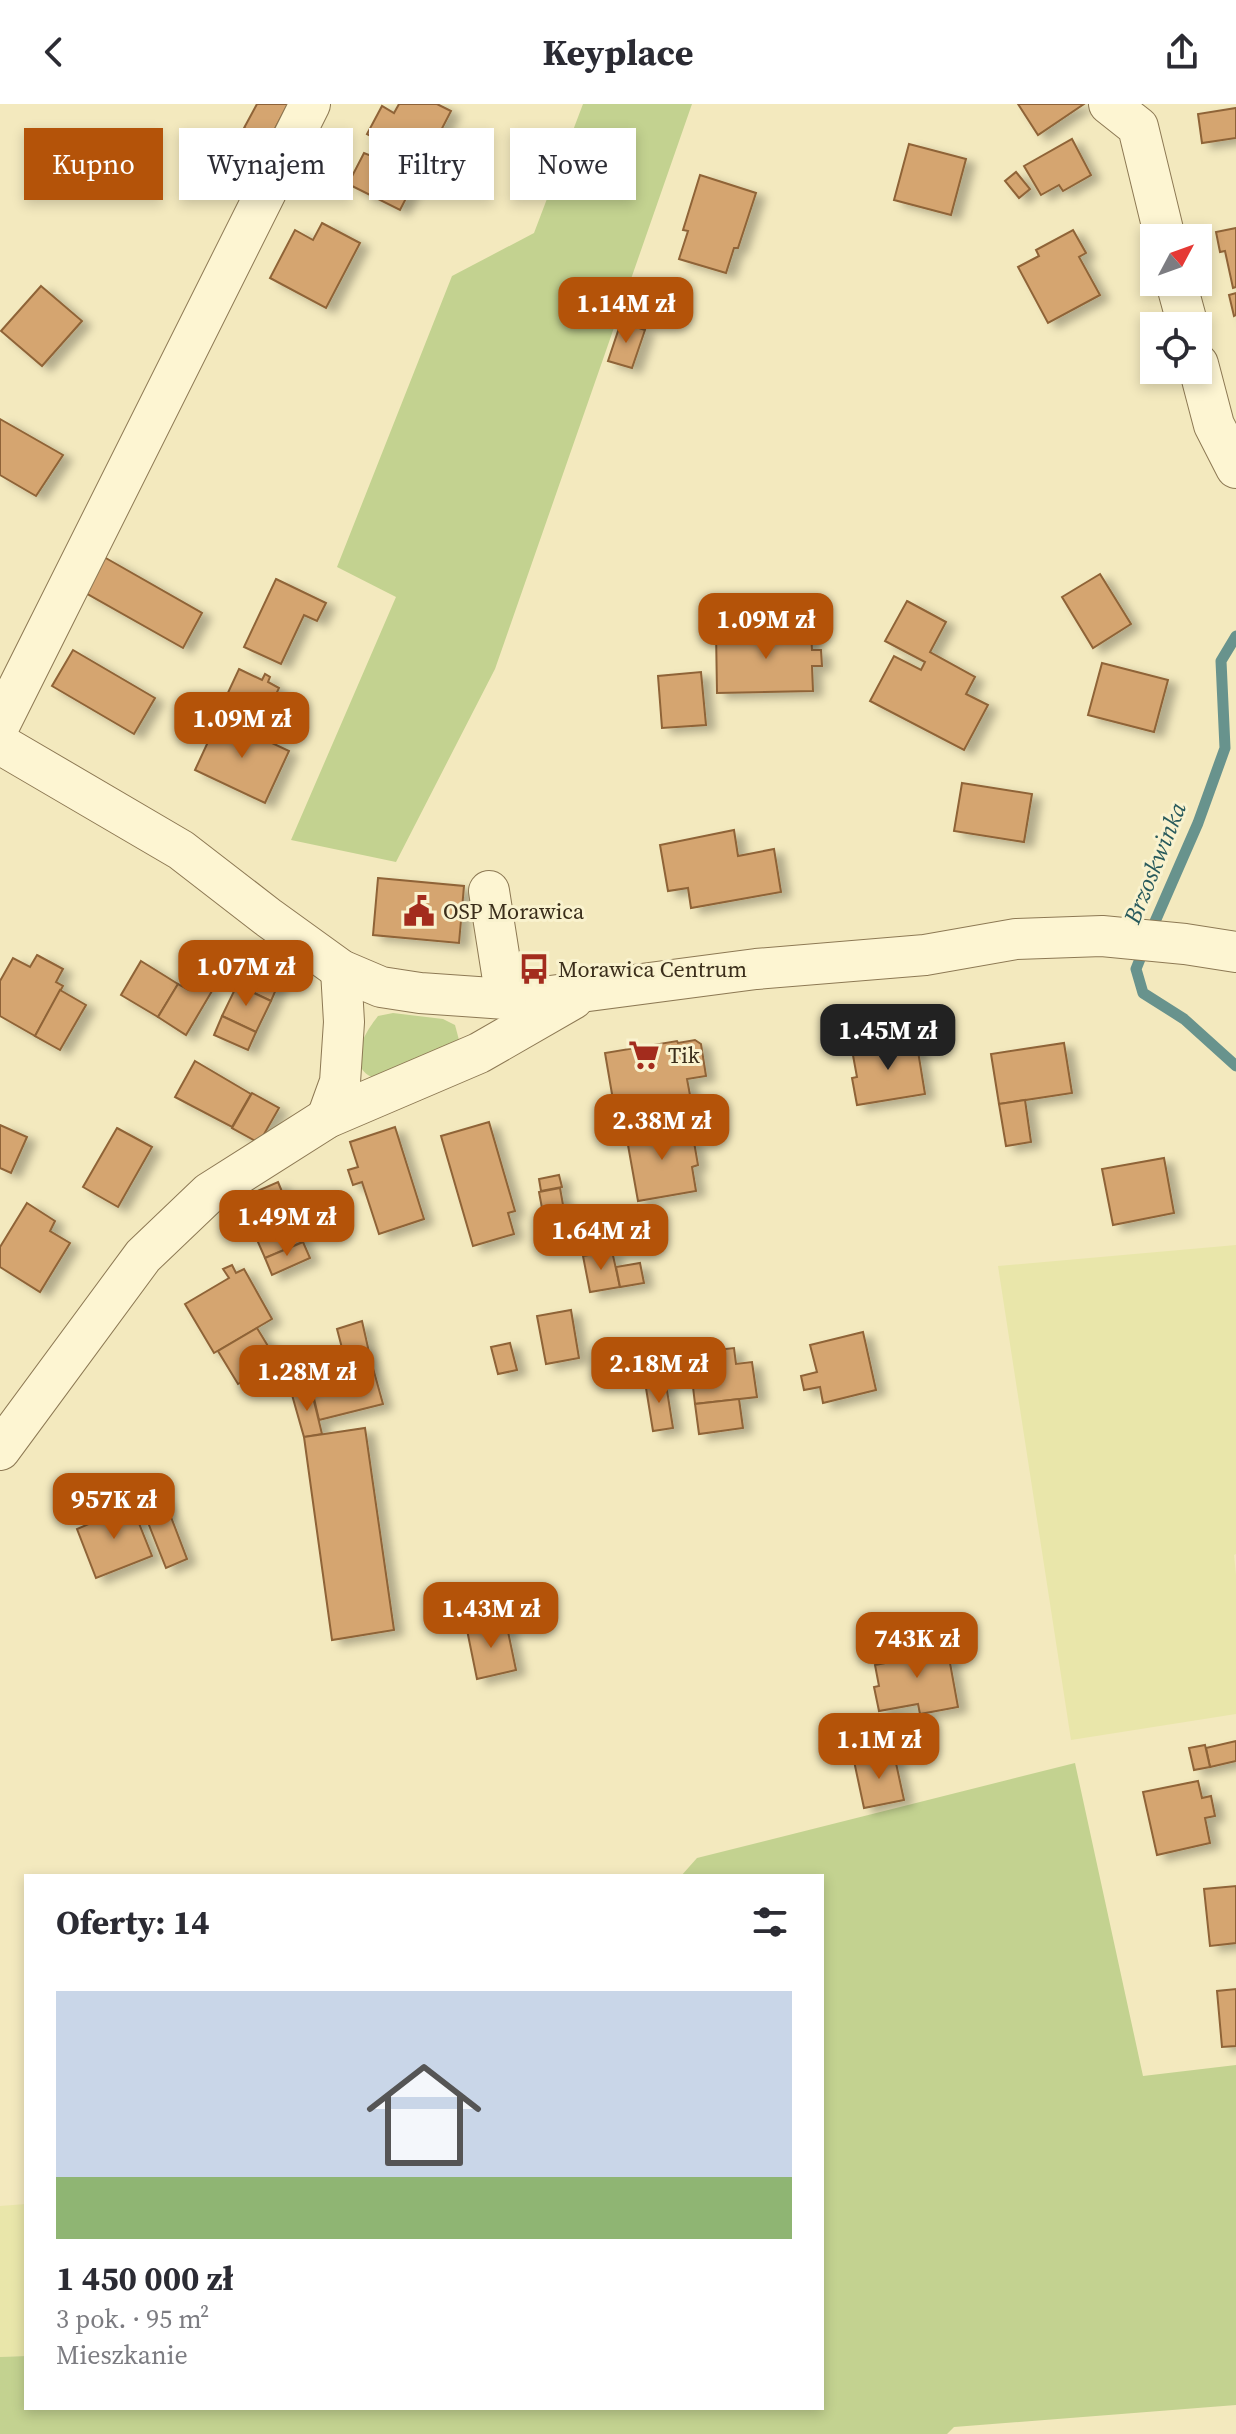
<!DOCTYPE html>
<html lang="pl">
<meta charset="utf-8">
<style>
:root{--surface:#fff;--page:#f7f7f7;--text:#2b2b33;--muted:#7c7c81;--accent:#b45309}
body{margin:0;font-family:"Source Serif 4",serif;background:var(--page);color:var(--text);height:100vh;display:flex;flex-direction:column;font-size:30px;white-space:nowrap}
*{box-sizing:border-box;margin:0}
p{font-size:26px;color:var(--muted)}
.icon{flex:none;width:44px;height:44px;fill:none;stroke:currentColor;stroke-width:2;stroke-linecap:round;stroke-linejoin:round}
.map{position:relative;flex:1;overflow:hidden}
.panel{position:absolute;left:24px;top:1770px;width:800px;height:536px;display:flex;flex-direction:column;background:var(--surface);border-radius:0px;box-shadow:0 4px 12px #0003}
.panel>*{flex:none}
.hud{position:absolute;left:24px;top:24px;width:800px;height:72px;display:flex;gap:16px}
.needle{width:52px;rotate:49deg}
.controls{position:absolute;left:1140px;top:120px;display:grid;gap:16px}
.controls a{display:grid;place-items:center;width:72px;height:72px;border-radius:0px;background:var(--surface);box-shadow:0 4px 12px #0003;font-size:40px}
.price{position:absolute;translate:-50% -68px;padding:0 18px;border-radius:16px;background:var(--accent);color:#fff;font-size:26px;line-height:52px;filter:drop-shadow(0 2px 4px #0008)}
.price::after{content:'';position:absolute;left:50%;top:48px;width:24px;height:18px;margin-left:-12px;background:inherit;clip-path:polygon(0 0,100% 0,50% 100%)}
.price.current{background:#222;color:#fff}
ul{padding:0;list-style:none}
li{display:grid;align-content:center;gap:16px;height:424px;padding:0 32px}
li span{display:grid;place-items:center;height:248px;border-radius:0px;color:#555}
li>.icon{margin-inline-start:auto}
span .icon{width:144px;height:144px;fill:#fffc;stroke-width:1}
li b{font-size:34px}
h2{display:flex;justify-content:space-between;align-items:center;height:96px;padding:0 32px;font-size:34px}
.tag{padding:0 28px;border-radius:0px;background:var(--surface);box-shadow:0 4px 12px #0003;font-size:28px;line-height:72px}
.tag.current{background:var(--accent);color:#fff}
header{display:flex;justify-content:space-between;align-items:center;height:104px;padding:0 32px;background:var(--surface);font-size:36px;font-weight:700}
.map>svg:first-child{display:block}
.farmland{fill:#e9e6aa}
.green{fill:#c3d290}
.lines{fill:none;stroke-linecap:round;stroke-linejoin:round}
.stream{stroke:#68938d;stroke-width:11}
.building{fill:#d5a56f;stroke:#8f6437;stroke-width:2;filter:url(#shadow)}
.minor-casing{stroke:#8d7954;stroke-width:42}
.minor{stroke:#fdf5d2;stroke-width:40}
.labels{text-anchor:middle;stroke-width:6;stroke-linejoin:round;paint-order:stroke}
.poi-label{font-size:22px;fill:#3b2e1b;stroke:#f9f2ce;text-anchor:start}
.water-label{font-size:24px;font-style:italic;fill:#285a5c;stroke:#f9f2ce}
</style>
<header><svg class="icon" aria-label="back" viewBox="0 0 24 24"><path d="M15 5l-7 7 7 7"/></svg>Keyplace<svg class="icon" aria-label="share" viewBox="0 0 24 24"><path d="M12 15V3M7 8l5-5 5 5M5 13v7h14v-7"/></svg></header>
<div class="map">
<svg width="1236" height="2330" viewBox="0 0 1236 2330">
<defs>
<filter id="shadow"><feDropShadow dx="9" dy="5" stdDeviation="4" flood-color="#0004"/></filter>
</defs>
<rect width="100%" height="100%" fill="#f3e9be"/>
<g class="farmland">
<polygon points="1236,1141 1236,1450 1234,1451 1236,1471 1236,1610 1071,1636 998,1162"/>
<polygon points="26,2100 26,2252 0,2253 0,2102"/>
</g>
<g class="green">
<polygon points="583,0 692,0 495,565 396,758 291,736 396,493 337,463 452,172 534,129"/>
<path d="M393 909 443 915 455 921 459 936 387 977C381 975 372 974 368 971 347 956 367 926 378 912Z"/>
<polygon points="1075,1659 1143,1972 1236,1961 1236,2301 954,2323 947,2330 0,2330 0,2253 26,2252 26,2304 822,2304 822,1772 681,1772 697,1754"/>
</g>
<g class="lines">
<g class="stream">
<polyline points="1150,829 1198,719 1225,644 1221,557 1236,532"/>
<polyline points="1144,845 1136,865 1143,889 1184,915 1236,962"/>
</g>
</g>
<g class="building">
<polygon points="257,0 288,0 269,36 244,24"/>
<polygon points="399,0 437,0 451,7 400,106 348,80 364,49 374,53 382,38 367,30 382,2 394,9"/>
<polygon points="1018,0 1084,0 1038,31"/>
<polygon points="1236,4 1236,34 1202,39 1198,10"/>
<polygon points="1072,35 1091,71 1063,87 1059,81 1041,91 1024,62"/>
<polygon points="909,40 966,55 951,111 894,96"/>
<polygon points="1016,68 1030,85 1019,94 1005,77"/>
<polygon points="700,71 756,89 738,144 734,144 726,169 679,155 688,127 683,126"/>
<polygon points="322,119 360,139 326,204 270,174 295,126 313,136"/>
<polygon points="1236,124 1236,183 1233,184 1225,147 1220,148 1216,128"/>
<polygon points="1073,126 1086,149 1079,153 1100,191 1048,219 1018,163 1039,152 1036,146"/>
<polygon points="41,182 82,217 42,262 1,227"/>
<polygon points="1236,189 1236,211 1234,212 1229,191"/>
<polygon points="621,218 645,226 632,264 608,257"/>
<polygon points="0,315 63,351 36,392 0,371"/>
<polygon points="104,453 202,509 183,544 84,488"/>
<polygon points="1100,470 1131,520 1093,544 1062,493"/>
<polygon points="276,475 326,499 317,517 304,511 281,560 244,543"/>
<polygon points="907,497 946,518 930,548 975,573 966,590 988,601 964,646 870,597 894,552 921,566 925,558 885,537"/>
<polygon points="811,525 812,546 821,546 822,562 812,562 813,587 717,589 716,527"/>
<polygon points="73,546 155,594 134,630 52,582"/>
<polygon points="1102,559 1168,576 1154,628 1088,611"/>
<polygon points="239,565 262,576 265,570 270,573 268,578 279,584 259,627 219,608"/>
<polygon points="701,568 706,621 662,624 658,572"/>
<polygon points="219,614 289,647 265,699 195,666"/>
<polygon points="962,679 1032,690 1024,738 954,727"/>
<polygon points="734,726 738,752 774,745 781,788 691,804 688,784 668,787 660,741"/>
<polygon points="378,774 464,782 459,839 373,831"/>
<polygon points="37,851 63,865 56,878 63,882 35,932 0,912 0,877 13,854 30,863"/>
<polygon points="141,857 178,880 158,913 121,891"/>
<polygon points="248,858 281,874 271,897 237,881"/>
<polygon points="195,876 212,887 186,931 158,913 178,880 189,886"/>
<polygon points="237,881 271,897 256,928 222,912"/>
<polygon points="60,886 86,901 60,946 35,932"/>
<polygon points="222,912 256,928 248,946 214,931"/>
<polygon points="916,935 925,990 857,1001 852,974 857,973 852,946"/>
<polygon points="695,936 701,940 706,972 687,975 695,1018 619,1031 605,949 677,937 678,939"/>
<polygon points="1064,939 1072,989 999,1000 991,950"/>
<polygon points="195,957 251,990 232,1023 175,993"/>
<polygon points="252,989 279,1004 259,1039 232,1024"/>
<polygon points="1025,996 1031,1038 1006,1042 999,1000"/>
<polygon points="489,1018 515,1107 508,1109 514,1130 473,1142 441,1032"/>
<polygon points="686,1020 688,1039 694,1038 698,1061 692,1063 696,1087 638,1097 626,1030"/>
<polygon points="0,1021 27,1033 11,1069 0,1064"/>
<polygon points="395,1023 424,1115 379,1130 362,1078 353,1081 348,1066 358,1063 350,1038"/>
<polygon points="117,1024 152,1043 118,1103 83,1083"/>
<polygon points="1164,1054 1174,1109 1113,1121 1102,1065"/>
<polygon points="559,1071 562,1083 541,1087 539,1075"/>
<polygon points="278,1078 303,1138 265,1154 239,1095"/>
<polygon points="560,1084 565,1112 544,1115 539,1088"/>
<polygon points="27,1099 55,1117 50,1127 70,1139 40,1188 0,1163 0,1143"/>
<polygon points="303,1138 310,1154 272,1171 265,1154"/>
<polygon points="612,1147 620,1183 590,1188 583,1152"/>
<polygon points="640,1159 644,1179 620,1183 616,1163"/>
<polygon points="232,1161 236,1169 244,1165 272,1215 214,1249 185,1200 229,1174 223,1165"/>
<polygon points="571,1206 579,1254 546,1260 537,1212"/>
<polygon points="362,1217 371,1257 347,1263 337,1225"/>
<polygon points="257,1224 277,1257 238,1280 218,1247"/>
<polygon points="863,1228 876,1286 823,1299 820,1283 804,1286 801,1272 817,1268 810,1241"/>
<polygon points="510,1239 517,1266 498,1270 491,1243"/>
<polygon points="734,1244 736,1260 752,1258 757,1293 695,1300 689,1249"/>
<polygon points="371,1257 383,1300 319,1316 309,1273"/>
<polygon points="665,1274 673,1324 653,1327 645,1278"/>
<polygon points="311,1285 322,1330 304,1333 292,1291"/>
<polygon points="739,1295 743,1324 699,1330 695,1300"/>
<polygon points="365,1324 394,1526 332,1536 304,1333"/>
<polygon points="163,1392 187,1455 166,1464 141,1401"/>
<polygon points="105,1400 110,1412 132,1402 152,1452 96,1474 77,1425 98,1416 93,1404"/>
<polygon points="506,1518 516,1566 477,1575 467,1526"/>
<polygon points="946,1537 958,1603 920,1610 918,1600 879,1607 874,1583 879,1582 875,1561 896,1557 894,1547"/>
<polygon points="1236,1637 1236,1657 1210,1663 1206,1644"/>
<polygon points="1205,1641 1210,1663 1194,1666 1189,1644"/>
<polygon points="894,1650 904,1696 864,1704 854,1657"/>
<polygon points="1198,1677 1202,1694 1211,1692 1215,1712 1205,1714 1210,1739 1157,1751 1143,1688"/>
<polygon points="1236,1782 1236,1839 1210,1842 1204,1785"/>
<polygon points="1236,1885 1236,1942 1222,1943 1217,1887"/>
</g>
<g class="lines">
<defs>
<g id="minor">
<polyline points="1109,0 1138,23 1165,134"/>
<polyline points="1176,178 1188,222"/>
<polyline points="1198,260 1214,321 1236,364"/>
<polyline points="0,620 310,0"/>
<polyline points="0,640 181,746 269,814 341,866 381,883 420,889 506,895 535,894 756,865 925,851 1016,835 1102,832 1185,840 1236,848"/>
<polyline points="489,787 506,895"/>
<polyline points="327,1014 340,978 344,918 341,866"/>
<polyline points="0,1346 143,1152 209,1089 327,1014 479,949 573,895"/>
</g>
</defs>
<use href="#minor" class="minor-casing"/>
<use href="#minor" class="minor"/>
</g>
<defs>
<symbol id="civic-bare" viewBox="-9 -9 18 18"><path d="M-.6-6.5H3V-4.5H.6V-3L4-1V1h2V6H-6V1h2V-1L-.6-3ZM-1.2 2.5V6h2.4V2.5Z" fill="#a32c1d" stroke="#f9f2ce" stroke-width="2.5" paint-order="stroke"/></symbol>
<symbol id="bus-bare" viewBox="-9 -9 18 18"><path d="M-5-6H5V4H4V6H2V4H-2V6H-4V4H-5ZM-3.5-4V0h7V-4ZM-3.5 1.2v1.5H-2V1.2ZM2 1.2v1.5H3.5V1.2Z" fill="#a32c1d" stroke="#f9f2ce" stroke-width="2.5" paint-order="stroke"/></symbol>
<symbol id="supermarket-bare" viewBox="-9 -9 18 18"><path d="M-6-5.5h2.5l.6 2H6L4.5 2H-2.5L-4.4-4H-6ZM-1.5 3.2a1.3 1.3 0 1 0 .1 0ZM3 3.2a1.3 1.3 0 1 0 .1 0Z" fill="#a32c1d" stroke="#f9f2ce" stroke-width="2.5" paint-order="stroke"/></symbol>
</defs>
<g fill-rule="evenodd">
<use href="#civic-bare" x="397" y="785" width="44" height="44"/>
<use href="#bus-bare" x="512" y="843" width="44" height="44"/>
<use href="#supermarket-bare" x="622" y="929" width="44" height="44"/>
</g>
<g class="labels">
<g class="poi-label">
<text x="443" y="815">OSP Morawica</text>
<text x="558" y="873">Morawica Centrum</text>
<text x="668" y="959">Tik</text>
</g>
<g class="water-label">
<text transform="translate(1155 759) rotate(-68)" y="8">Brzoskwinka</text>
</g>
</g>
</svg>
<div class="controls">
<a><svg class="needle" viewBox="-14 -14 28 28"><path d="M0-13l5 13h-10z" fill="#e53935"/><path d="M0 13l5-13h-10z" fill="#7c7c81"/></svg></a>
<a><svg class="icon" aria-label="locate" viewBox="0 0 24 24"><circle cx="12" cy="12" r="6"/><path d="M12 2v4M12 18v4M2 12h4M18 12h4"/></svg></a>
</div>
<b class="price" style="left:626px;top:241px">1.14M zł</b>
<b class="price" style="left:766px;top:557px">1.09M zł</b>
<b class="price" style="left:242px;top:656px">1.09M zł</b>
<b class="price" style="left:246px;top:904px">1.07M zł</b>
<b class="price current" style="left:888px;top:968px">1.45M zł</b>
<b class="price" style="left:662px;top:1058px">2.38M zł</b>
<b class="price" style="left:287px;top:1154px">1.49M zł</b>
<b class="price" style="left:601px;top:1168px">1.64M zł</b>
<b class="price" style="left:659px;top:1301px">2.18M zł</b>
<b class="price" style="left:307px;top:1309px">1.28M zł</b>
<b class="price" style="left:114px;top:1437px">957K zł</b>
<b class="price" style="left:491px;top:1546px">1.43M zł</b>
<b class="price" style="left:917px;top:1576px">743K zł</b>
<b class="price" style="left:879px;top:1677px">1.1M zł</b>
<div class="hud">
<a class="tag current">Kupno</a>
<a class="tag">Wynajem</a>
<a class="tag">Filtry</a>
<a class="tag">Nowe</a>
</div>
<section class="panel">
<h2>Oferty: 14<svg class="icon" aria-label="filters" viewBox="0 0 24 24"><path d="M4 7h16M4 17h16"/><circle cx="9" cy="7" r="2"/><circle cx="15" cy="17" r="2"/></svg></h2>
<ul>
<li><span style="background:linear-gradient(#c9d6e8 75%,#8fb573 0)"><svg class="icon" aria-label="home" viewBox="0 0 24 24"><path d="M3 11l9-7 9 7M6 9v11h12V9"/></svg></span><div><b>1 450 000 zł</b><p>3 pok. · 95 m²</p><p>Mieszkanie</p></div></li>
</ul>
</section>
</div>
